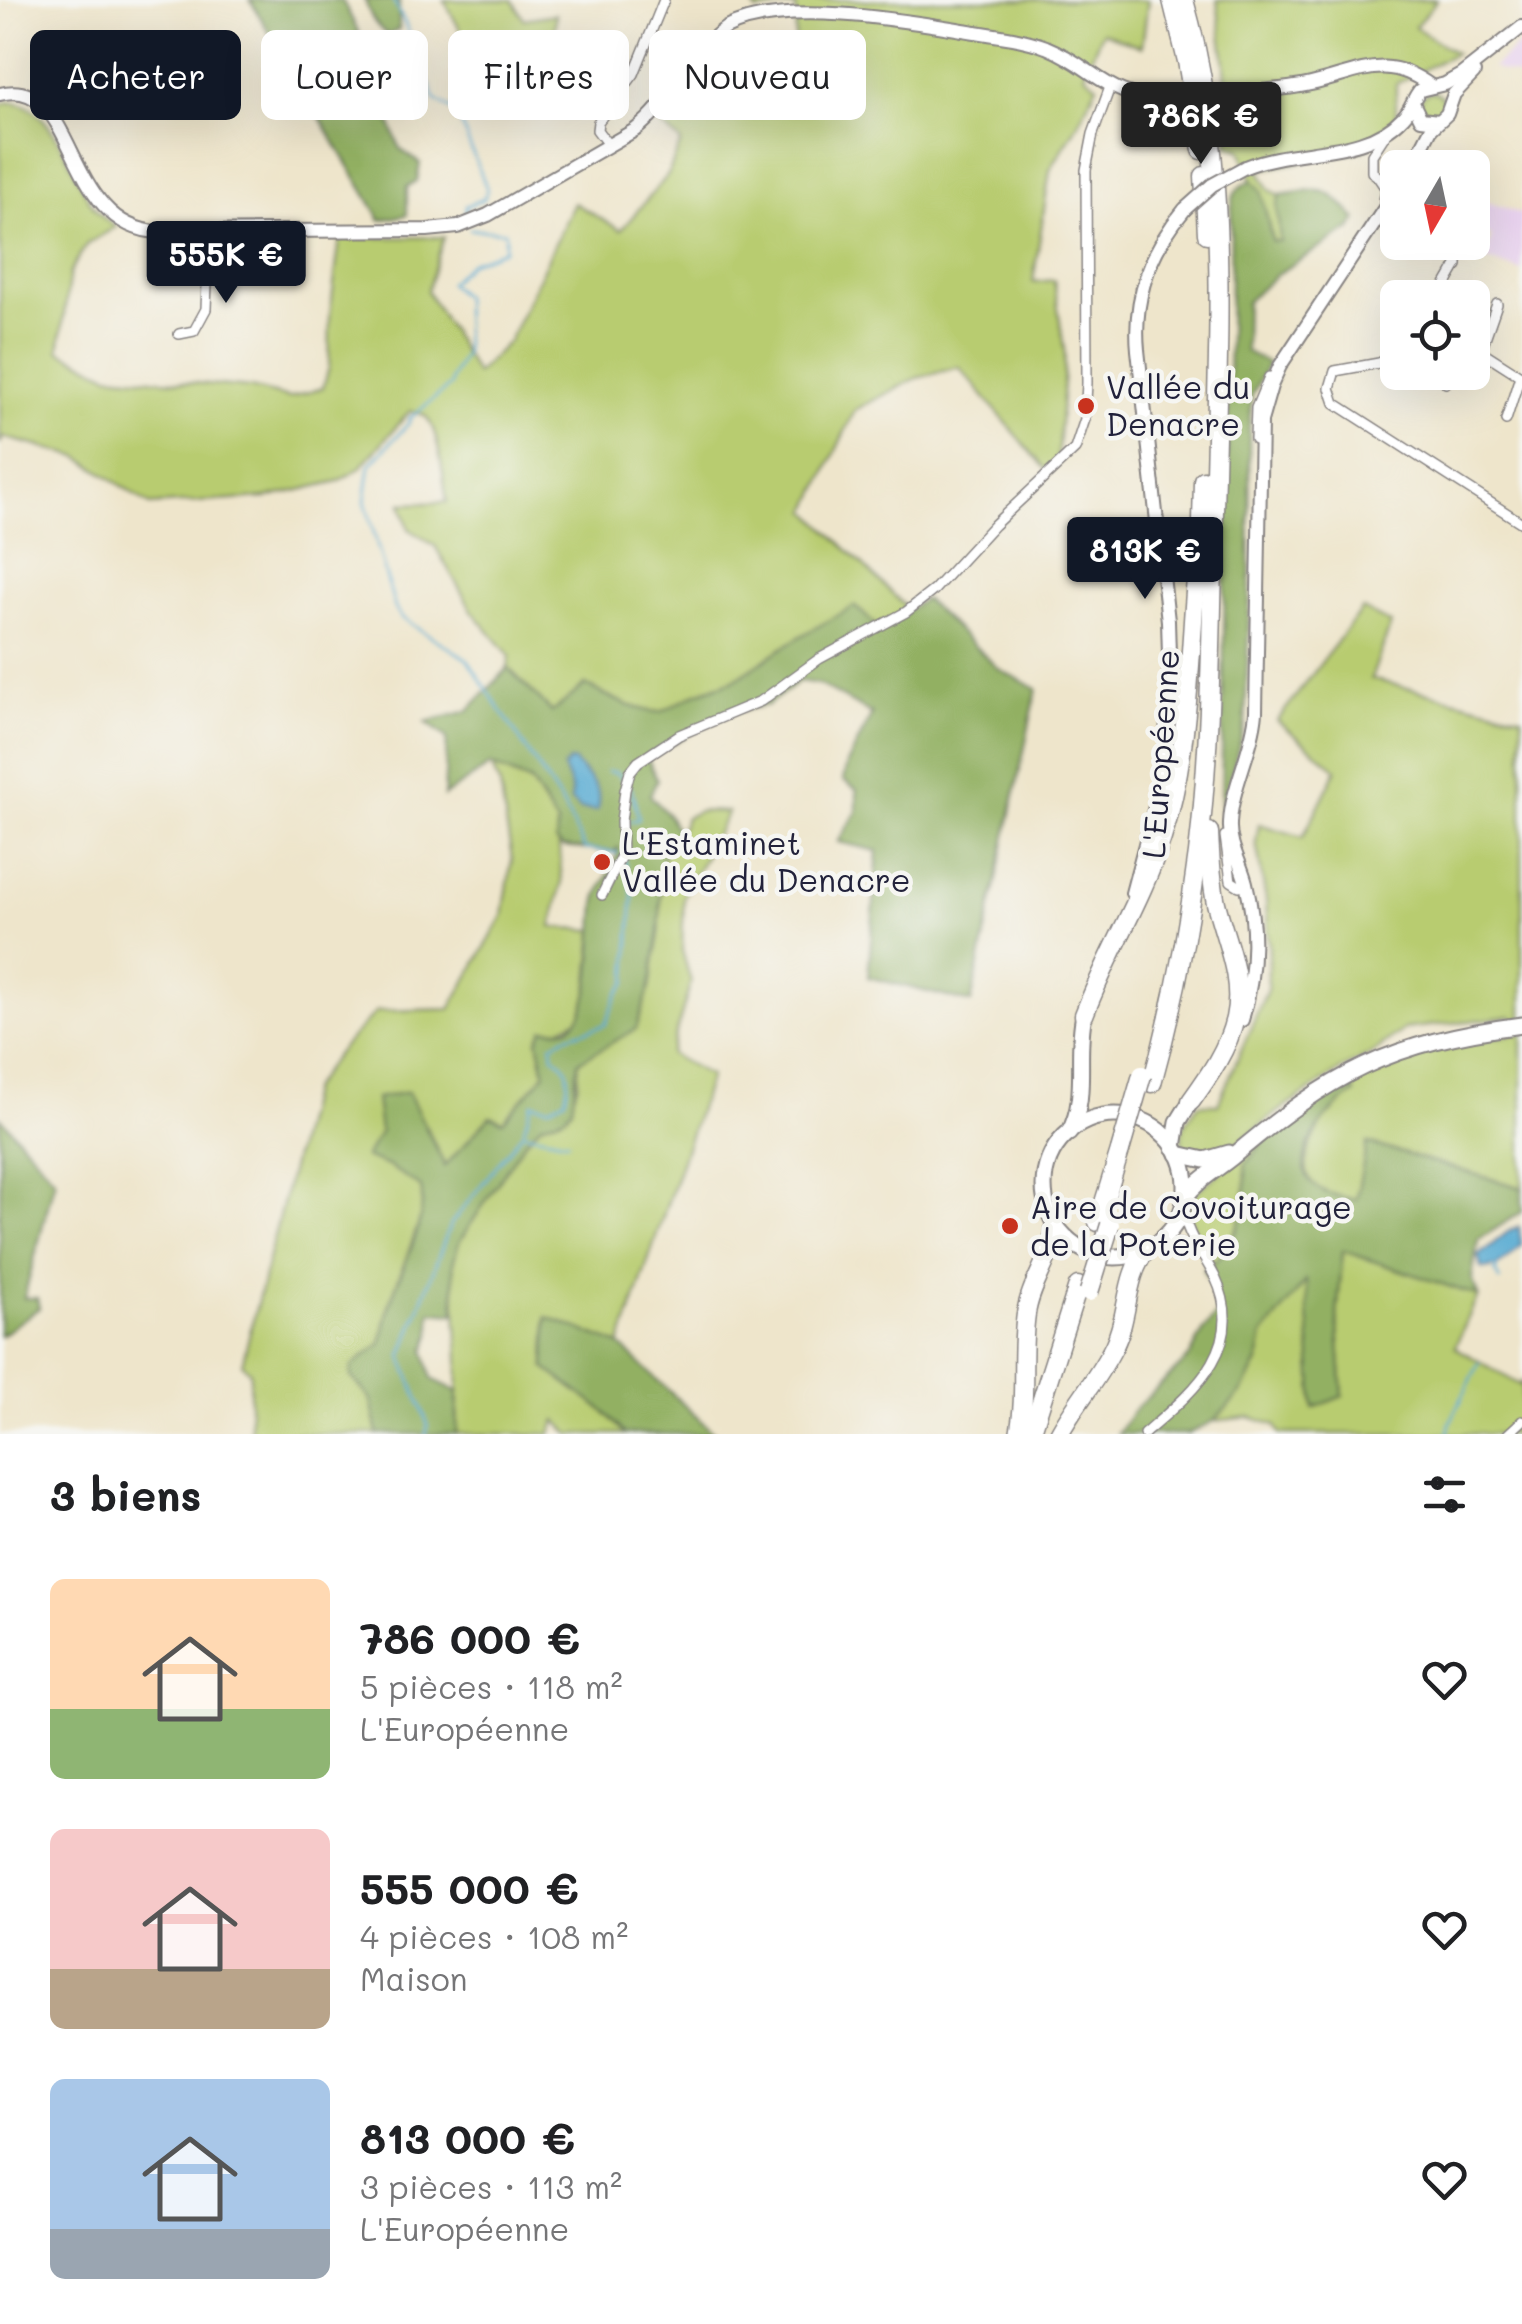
<!DOCTYPE html>
<html lang="fr">
<meta charset="utf-8">
<style>
:root{--surface:#fff;--page:#f6f6f6;--text:#202124;--muted:#757577;--accent:#111827}
body{margin:0;font-family:Mali,sans-serif;background:var(--page);color:var(--text);height:100vh;display:flex;flex-direction:column;font-size:38px;white-space:nowrap}
*{box-sizing:border-box;margin:0}
p{font-size:32px;color:var(--muted)}
.icon{flex:none;width:55px;height:55px;fill:none;stroke:currentColor;stroke-width:2;stroke-linecap:round;stroke-linejoin:round}
.map{position:relative;height:1434px;overflow:hidden}
.side{display:flex;flex-direction:column;background:var(--surface);flex:1}
.side>*{flex:none}
.guide{position:absolute;left:30px;top:30px;width:1000px;height:90px;display:flex;gap:20px}
.needle{width:65px;rotate:189deg}
.fabs{position:absolute;left:1380px;top:150px;display:grid;gap:20px}
.fabs a{display:grid;place-items:center;width:110px;height:110px;border-radius:15px;background:var(--surface);box-shadow:0 10px 40px #0002;font-size:50px}
.price{position:absolute;translate:-50% -85px;padding:0 22px;border-radius:10px;background:var(--accent);color:#fff;font-size:32px;line-height:65px;filter:drop-shadow(0 2px 5px #0008)}
.price::after{content:'';position:absolute;left:50%;top:60px;width:30px;height:22px;margin-left:-15px;background:inherit;clip-path:polygon(0 0,100% 0,50% 100%)}
.price.selected{background:#222;color:#fff}
ul{padding:0;list-style:none}
li{display:flex;align-items:center;gap:30px;height:250px;padding:0 50px}
li span{display:grid;place-items:center;flex:none;width:280px;height:200px;border-radius:15px;color:#555}
li>.icon{margin-inline-start:auto}
span .icon{width:120px;height:120px;fill:#fffc;stroke-width:1}
li b{font-size:42px}
h2{display:flex;justify-content:space-between;align-items:center;height:120px;padding:0 50px;font-size:42px}
.chip{padding:0 35px;border-radius:15px;background:var(--surface);box-shadow:0 10px 40px #0002;font-size:35px;line-height:90px}
.chip.selected{background:var(--accent);color:#fff}
.map>svg:first-child{display:block}
.built{fill:#e8d2ee}
.green{fill:#b8cc6f;stroke:#6d7755;stroke-width:2.5}
.forest{fill:#92b062;stroke:#5a694e;stroke-width:2.5}
.water{fill:#56aad2;stroke:#3c6686;stroke-width:2.5}
.lines{fill:none;stroke-linecap:round;stroke-linejoin:round}
.stream{stroke:#56aad2;stroke-width:2.5}
.street-casing{stroke:#888483;stroke-width:12}
.secondary-casing{stroke:#888483;stroke-width:16}
.primary-casing{stroke:#888483;stroke-width:19}
.highway-casing{stroke:#888483;stroke-width:21}
.street{stroke:#fff;stroke-width:9}
.secondary{stroke:#fff;stroke-width:12}
.primary{stroke:#fff;stroke-width:15}
.highway{stroke:#fff;stroke-width:18}
.secondary-bridge-casing{stroke:#888483;stroke-width:16;stroke-linecap:butt}
.highway-bridge-casing{stroke:#888483;stroke-width:21;stroke-linecap:butt}
.secondary-bridge{stroke:#fff;stroke-width:12}
.highway-bridge{stroke:#fff;stroke-width:18}
.poi-dot{fill:#c8321e;stroke:#f6f6f2;stroke-width:4}
.labels{text-anchor:middle;stroke-width:9;stroke-linejoin:round;paint-order:stroke}
.poi-label{font-size:32px;fill:#22223b;stroke:#f6f6f2;text-anchor:start}
.street-label{font-size:32px;fill:#22223b;stroke:#f6f6f2}
</style>
<div class="map">
<svg width="1522" height="1434" viewBox="0 0 1522 1434">
<rect width="100%" height="100%" fill="#f6f6f2"/>
<filter id="ink" filterUnits="userSpaceOnUse"><feTurbulence type="fractalNoise" baseFrequency=".01" numOctaves="2"/><feDisplacementMap in="SourceGraphic" scale="20" xChannelSelector="R" yChannelSelector="G"/><feConvolveMatrix kernelMatrix="1 2 1 2 8 2 1 2 1" color-interpolation-filters="sRGB"/></filter>
<filter id="wash" filterUnits="userSpaceOnUse"><feTurbulence type="fractalNoise" baseFrequency=".0048" numOctaves="4" result="noise"/><feDisplacementMap in="SourceGraphic" scale="40" xChannelSelector="R" yChannelSelector="G"/><feGaussianBlur stdDeviation="2.25" result="paint"/><feColorMatrix in="noise" values="0 0 0 0 0 0 0 0 0 0 0 0 0 0 0 0 0 1.4 0 .05"/><feComposite in="paint" operator="in"/></filter>
<g filter="url(#wash)">
<rect width="100%" height="100%" fill="#eee5cb"/>
<g class="built">
<polygon points="1522,42 1522,77 1492,68"/>
<polygon points="1473,197 1522,214 1522,271 1484,259 1492,237 1473,225"/>
</g>
<g class="green">
<polygon points="444,0 512,0 524,19 556,14 552,71 465,39"/>
<path d="M759 0H1148L1142 47 1102 32 1084 74 1097 85 1075 129 1050 170 1033 282 1054 280 1065 356 1057 463 1047 471 959 367 917 378 855 410 808 511 909 610 880 630 855 607 799 637 734 680 697 693 663 711 653 712 627 705 585 685 553 713 508 668 510 656 473 612 435 546 409 529 401 504 447 502C444 484 439 427 425 416 421 413 415 413 410 411L360 468 339 481 266 498 150 505 79 457 3 437 0 444V104C49 89 71 175 93 206 99 215 107 221 116 227L87 244 70 272 59 351 109 375 251 388 289 398 323 388 329 367 330 314 340 238 444 237 427 291 476 374 509 341 574 203 621 230 668 175 681 142 657 121 712 48 725 36 753 78 795 52 796 6 757 11 754 7Z"/>
<polygon points="1217,0 1437,0 1415,27 1455,53 1396,84 1396,117 1373,143 1363,150 1258,170 1270,190 1280,195 1277,208 1281,242 1272,241 1261,190 1252,180 1241,149 1229,145 1225,65"/>
<circle cx="1432" cy="104" r="12"/>
<path d="M1362 609 1391 624 1371 679 1522 716V1020H1516L1512 1016 1404 1029 1373 1053 1342 1069 1278 1112 1238 1143 1220 1152 1202 1156 1185 1152C1176 1132 1186 1120 1199 1104H1218L1267 990 1269 952 1266 900 1256 842 1259 824 1303 837 1337 769 1277 721Z"/>
<polygon points="491,765 530,782 557,824 562,882 552,927 594,930 588,994 580,1018 538,1040 545,1073 503,1121 490,1116 445,1167 427,1128 380,1132 366,1157 388,1166 421,1187 423,1199 419,1223 389,1305 381,1344 351,1376 371,1400 378,1434 250,1434 250,1371 242,1364 311,1089 339,1051 377,1011 450,1009 503,916 506,896 512,859 500,786"/>
<polygon points="699,811 728,812 684,897 682,950 691,982 670,1054 710,1076 620,1345 547,1318 545,1368 605,1412 625,1434 570,1434 557,1421 551,1434 457,1434 459,1358 453,1263 459,1242 523,1144 541,1124 565,1116 578,1084 578,1062 604,1045 659,933 663,856 679,834 685,818"/>
<path d="M1522 1033V1188L1368 1143 1356 1201C1325 1192 1297 1189 1309 1149 1313 1137 1343 1085 1353 1079 1399 1049 1469 1041 1522 1033Z"/>
<path d="M1269 1134 1245 1165C1249 1204 1240 1233 1214 1263 1197 1242 1181 1215 1198 1190Z"/>
<polygon points="1343,1250 1478,1296 1455,1347 1520,1385 1522,1382 1522,1434 1280,1434 1275,1425 1250,1417 1214,1421 1242,1391 1258,1362 1263,1335 1307,1279 1314,1407 1343,1396 1337,1314"/>
</g>
<g class="forest">
<polygon points="250,0 342,0 357,29 400,149 420,163 417,181 407,187 407,215 381,220"/>
<path d="M365 0H399V29L388 35C374 25 370 16 365 0Z"/>
<path d="M1252 180 1261 190 1272 241H1280L1277 207 1280 195C1326 189 1325 184 1357 220L1351 229 1277 274 1246 302 1245 351 1268 363 1252 395 1249 427 1250 587 1245 724 1221 812 1231 221C1232 199 1231 189 1252 180Z"/>
<path d="M924 599 999 669 1037 689 971 1003 868 977 878 851 838 842 857 812V790L843 780 847 764 872 714 818 684 800 681 767 705 729 713 647 757 657 780 650 795 669 816 679 834 663 856 659 933 650 987 636 1029 578 1062 572 1108 565 1116 541 1124 523 1144 459 1242 453 1263 455 1314 431 1312V1335L425 1351 432 1379 457 1391V1434H378L371 1400 351 1376 352 1366 381 1344C384 1331 386 1317 390 1304 400 1268 428 1225 421 1187L388 1166 365 1157 380 1132 376 1098 408 1092 445 1166 490 1116 503 1121 545 1074 538 1040 543 1029C550 1029 560 1030 567 1028 598 1016 591 928 597 899 602 880 616 869 618 848L613 852 562 847 556 841 557 824 531 782 491 765 444 796 447 738 426 722 468 711 508 668 552 712 585 685 627 705 653 712 663 711 697 693 734 680 799 637 855 606 880 629Z"/>
<path d="M1348 1081 1355 1093C1330 1107 1281 1163 1318 1188 1328 1195 1344 1197 1356 1200L1367 1143 1522 1188V1212L1478 1240 1472 1278 1478 1296 1343 1251 1337 1314 1343 1396 1314 1408 1306 1281 1263 1335 1258 1362 1242 1392 1214 1421 1188 1434H1117L1134 1410 1189 1358 1204 1330 1218 1313 1214 1291 1203 1270C1239 1247 1249 1205 1245 1165L1269 1134Z"/>
<polygon points="0,1117 55,1179 24,1298 37,1298 39,1308 0,1336"/>
<polygon points="547,1317 620,1345 715,1434 625,1434 605,1412 545,1368"/>
</g>
<g class="water">
<path d="M569 761 574 762C587 777 606 791 597 811L580 809 571 801V787L563 768Z"/>
<path d="M1519 1227 1521 1245C1510 1258 1497 1271 1481 1268L1478 1256 1510 1230Z"/>
</g>
<g class="lines">
<g class="stream">
<polyline points="393,0 404,21 435,99 453,111 461,124 487,189 484,199 466,206 465,217"/>
<polyline points="470,229 506,232 504,250 471,262 449,283 463,296 465,352 451,380 451,385 409,419 409,423 370,465 365,501 395,608 402,618 467,659 563,805 585,849 617,853"/>
<polyline points="607,771 618,773 625,783"/>
<polyline points="625,823 639,819 631,788"/>
<polyline points="526,1133 568,1141"/>
<polyline points="1497,1267 1495,1272 1500,1281"/>
<path d="M426 1434 428 1425 402 1356 450 1225 523 1132 532 1103 549 1107 565 1099C569 1079 573 1067 553 1056L552 1045 564 1037 605 1025 618 994 627 982 633 896 624 857"/>
<polyline points="1448,1434 1450,1423 1479,1363"/>
</g>
</g>
</g>
<g filter="url(#ink)">
<g class="lines">
<defs>
<g id="street">
<polyline points="609,146 597,130 598,122 634,74 664,0"/>
<polyline points="1378,177 1386,189 1384,201"/>
<polyline points="1383,180 1372,172 1372,155 1385,135"/>
<polyline points="1438,298 1457,265 1458,242"/>
<polyline points="179,334 194,331 206,309 209,232"/>
<polyline points="1472,345 1522,377"/>
<polyline points="1481,350 1497,304"/>
<polyline points="1398,353 1379,363 1335,371 1330,388 1335,403 1522,523"/>
<polyline points="1446,383 1450,372"/>
<polyline points="1506,420 1520,376"/>
<polyline points="1255,439 1256,408 1269,377"/>
<polyline points="1225,836 1231,881 1239,886 1246,883"/>
<polyline points="602,895 622,854 621,821 625,790 630,772 638,762 679,735 761,701 819,659 906,612 934,590 994,525 1075,449 1085,419 1087,383 1086,170 1093,134 1110,87"/>
<polyline points="1156,1244 1180,1244 1198,1255"/>
<path d="M1144 1434C1191 1393 1249 1349 1215 1277 1203 1253 1185 1235 1183 1207"/>
<polyline points="1508,1434 1522,1421"/>
</g>
<g id="secondary">
<path d="M1231 93C1258 91 1285 90 1311 84 1360 73 1385 52 1431 86"/>
<path d="M0 94C79 74 62 228 159 232L427 230 458 227 488 215 635 130C672 102 689 54 726 28 780 0 896 19 957 29 986 34 1019 37 1046 47 1096 67 1107 101 1170 98"/>
<polyline points="1413,103 1421,119 1439,121"/>
<path d="M1245 167C1296 146 1364 159 1403 117 1411 109 1413 98 1420 90L1445 84 1461 75 1522 27"/>
<polyline points="1411,168 1431,129 1447,114 1454,94 1474,73"/>
<path d="M1132 893 1162 780 1170 688 1168 621 1138 350C1133 297 1151 249 1185 209"/>
<path d="M1242 1020C1255 976 1257 928 1246 883 1241 863 1229 845 1230 824 1231 788 1253 750 1256 712L1261 421 1271 386 1280 366 1398 188"/>
</g>
<g id="primary">
<circle cx="1115" cy="1186" r="71"/>
<path d="M1069 1133C1089 1097 1075 1054 1084 1015"/>
<polyline points="1174,1147 1178,1122 1191,1101"/>
<polyline points="1178,1154 1205,1160 1229,1153"/>
<path d="M1185 1198C1197 1180 1215 1171 1231 1158 1331 1073 1391 1042 1522 1025"/>
</g>
<g id="highway">
<polyline points="1172,0 1187,61 1202,150"/>
<polyline points="1204,176 1207,234"/>
<polyline points="1201,564 1203,480"/>
<path d="M1084 1015C1107 955 1142 899 1162 838 1191 747 1189 649 1198 555"/>
<path d="M1152 1083C1173 1008 1188 931 1198 853 1213 728 1211 600 1215 474 1219 314 1228 156 1184 0"/>
<path d="M1191 1101C1209 1076 1228 1049 1235 1018 1244 978 1225 941 1216 903 1211 879 1210 856 1209 832"/>
<polyline points="1098,1222 1120,1151"/>
<path d="M1019 1434C1027 1394 1020 1354 1026 1314 1030 1282 1055 1255 1055 1223"/>
<polyline points="1031,1434 1078,1286"/>
<path d="M1059 1434C1075 1404 1099 1377 1114 1346 1130 1314 1124 1277 1147 1249"/>
</g>
</defs>
<use href="#street" class="street-casing"/>
<use href="#secondary" class="secondary-casing"/>
<use href="#primary" class="primary-casing"/>
<use href="#highway" class="highway-casing"/>
<use href="#street" class="street"/>
<use href="#secondary" class="secondary"/>
<use href="#primary" class="primary"/>
<use href="#highway" class="highway"/>
<defs>
<g id="secondary-bridge">
<polyline points="1170,98 1231,93"/>
<polyline points="1185,209 1212,185 1245,167"/>
</g>
<g id="highway-bridge">
<polyline points="1120,1151 1142,1075"/>
<polyline points="1089,1292 1110,1225"/>
</g>
</defs>
<use href="#secondary-bridge" class="secondary-bridge-casing"/>
<use href="#highway-bridge" class="highway-bridge-casing"/>
<use href="#secondary-bridge" class="secondary-bridge"/>
<use href="#highway-bridge" class="highway-bridge"/>
</g>
</g>
<g class="poi-dot">
<circle cx="1086" cy="406" r="10"/>
<circle cx="602" cy="862" r="10"/>
<circle cx="1010" cy="1226" r="10"/>
</g>
<g class="labels">
<g class="poi-label">
<text x="1106" y="399">Vallée du<tspan x="1106" dy="37">Denacre</tspan></text>
<text x="622" y="855">L'Estaminet<tspan x="622" dy="37">Vallée du Denacre</tspan></text>
<text x="1030" y="1219">Aire de Covoiturage<tspan x="1030" dy="37">de la Poterie</tspan></text>
</g>
<g class="street-label">
<text transform="translate(1161 754) rotate(-86)" y="11">L'Européenne</text>
</g>
</g>
</svg>
<div class="fabs">
<a><svg class="needle" viewBox="-14 -14 28 28"><path d="M0-13l5 13h-10z" fill="#e53935"/><path d="M0 13l5-13h-10z" fill="#757577"/></svg></a>
<a><svg class="icon" aria-label="locate" viewBox="0 0 24 24"><circle cx="12" cy="12" r="6"/><path d="M12 2v4M12 18v4M2 12h4M18 12h4"/></svg></a>
</div>
<b class="price selected" style="left:1201px;top:167px">786K €</b>
<b class="price" style="left:226px;top:306px">555K €</b>
<b class="price" style="left:1145px;top:602px">813K €</b>
<div class="guide">
<a class="chip selected">Acheter</a>
<a class="chip">Louer</a>
<a class="chip">Filtres</a>
<a class="chip">Nouveau</a>
</div>
</div>
<section class="side">
<h2>3 biens<svg class="icon" aria-label="filters" viewBox="0 0 24 24"><path d="M4 7h16M4 17h16"/><circle cx="9" cy="7" r="2"/><circle cx="15" cy="17" r="2"/></svg></h2>
<ul>
<li><span style="background:linear-gradient(#ffd9b3 65%,#8fb573 0)"><svg class="icon" aria-label="home" viewBox="0 0 24 24"><path d="M3 11l9-7 9 7M6 9v11h12V9"/></svg></span><div><b>786 000 €</b><p>5 pièces · 118 m²</p><p>L'Européenne</p></div><svg class="icon" aria-label="heart" viewBox="0 0 24 24"><path d="M12 20l-8-8c-3-5 5-10 8-4 3-6 11-1 8 4z"/></svg></li>
<li><span style="background:linear-gradient(#f6c9c9 70%,#b9a48a 0)"><svg class="icon" aria-label="home" viewBox="0 0 24 24"><path d="M3 11l9-7 9 7M6 9v11h12V9"/></svg></span><div><b>555 000 €</b><p>4 pièces · 108 m²</p><p>Maison</p></div><svg class="icon" aria-label="heart" viewBox="0 0 24 24"><path d="M12 20l-8-8c-3-5 5-10 8-4 3-6 11-1 8 4z"/></svg></li>
<li><span style="background:linear-gradient(#a9c7e8 75%,#9aa5b1 0)"><svg class="icon" aria-label="home" viewBox="0 0 24 24"><path d="M3 11l9-7 9 7M6 9v11h12V9"/></svg></span><div><b>813 000 €</b><p>3 pièces · 113 m²</p><p>L'Européenne</p></div><svg class="icon" aria-label="heart" viewBox="0 0 24 24"><path d="M12 20l-8-8c-3-5 5-10 8-4 3-6 11-1 8 4z"/></svg></li>
</ul>
</section>
